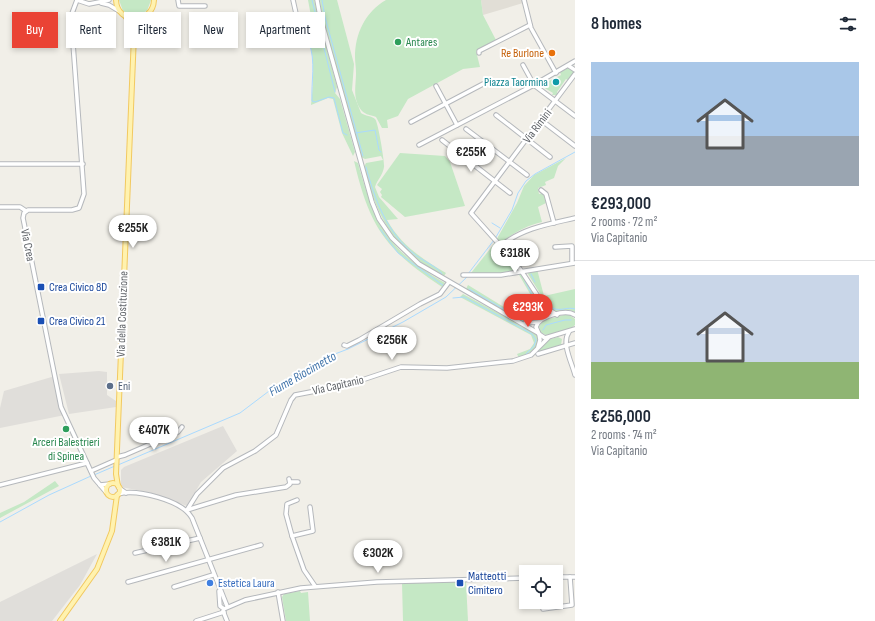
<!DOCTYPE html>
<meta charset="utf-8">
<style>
:root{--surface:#fff;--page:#f6f6f7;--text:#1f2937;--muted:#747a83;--line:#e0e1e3;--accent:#ea4335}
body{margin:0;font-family:"Sofia Sans Condensed",sans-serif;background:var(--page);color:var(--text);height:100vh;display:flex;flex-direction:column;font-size:15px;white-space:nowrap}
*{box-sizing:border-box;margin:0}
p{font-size:13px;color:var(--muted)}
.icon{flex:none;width:22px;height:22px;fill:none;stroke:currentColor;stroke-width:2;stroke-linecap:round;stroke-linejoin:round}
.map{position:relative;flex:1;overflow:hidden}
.panel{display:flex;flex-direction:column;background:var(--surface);width:300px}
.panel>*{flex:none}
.guide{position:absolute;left:12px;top:12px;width:380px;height:36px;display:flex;gap:8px}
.controls{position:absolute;left:519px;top:565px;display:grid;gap:8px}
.controls a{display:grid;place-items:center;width:44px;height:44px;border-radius:0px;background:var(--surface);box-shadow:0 2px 6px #0003;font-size:20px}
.price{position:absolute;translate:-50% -34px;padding:0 9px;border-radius:14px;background:#fff;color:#222;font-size:13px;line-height:26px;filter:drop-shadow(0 1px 2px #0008)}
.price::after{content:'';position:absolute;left:50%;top:24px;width:12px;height:9px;margin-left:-6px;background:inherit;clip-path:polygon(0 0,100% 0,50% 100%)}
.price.active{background:var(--accent);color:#fff}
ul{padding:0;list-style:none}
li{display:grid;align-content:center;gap:8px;height:212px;padding:0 16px}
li+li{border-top:1px solid var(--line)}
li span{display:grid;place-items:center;height:124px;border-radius:0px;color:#555}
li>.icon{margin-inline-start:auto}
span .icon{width:72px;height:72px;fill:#fffc;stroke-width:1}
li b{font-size:17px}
h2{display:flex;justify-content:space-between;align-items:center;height:48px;padding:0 16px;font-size:17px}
.tag{padding:0 14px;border-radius:0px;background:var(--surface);box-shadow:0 2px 6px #0003;font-size:14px;line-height:36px}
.tag.active{background:var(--accent);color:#fff}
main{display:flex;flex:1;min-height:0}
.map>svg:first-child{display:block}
.industrial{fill:#e0deda}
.education{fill:#e1ded6}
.green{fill:#c5e8c5}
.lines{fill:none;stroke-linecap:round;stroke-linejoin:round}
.stream{stroke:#aadaff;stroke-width:1}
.minor-casing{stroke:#b5b8bc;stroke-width:5.5}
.major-casing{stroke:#f2c960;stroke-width:6}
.minor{stroke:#fff;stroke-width:3.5}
.major{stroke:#fff2af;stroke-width:4}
.leisure-dot{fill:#2e9e5b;stroke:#fff;stroke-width:1.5}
.food-dot{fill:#e8710a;stroke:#fff;stroke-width:1.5}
.culture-dot{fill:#0f9aa8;stroke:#fff;stroke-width:1.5}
.transit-dot{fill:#1a4fb4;stroke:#fff;stroke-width:1.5}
.service-dot{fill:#5c6f8a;stroke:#fff;stroke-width:1.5}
.shop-dot{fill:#3f7fe0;stroke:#fff;stroke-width:1.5}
.labels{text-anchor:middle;stroke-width:4;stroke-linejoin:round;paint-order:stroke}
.leisure-label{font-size:12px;fill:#27864d;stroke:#fff;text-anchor:start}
.food-label{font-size:12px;fill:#c56008;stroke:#fff;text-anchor:end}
.culture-label{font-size:12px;fill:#0d838f;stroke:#fff;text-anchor:end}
.street-label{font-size:12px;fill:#5f6368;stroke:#fff}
.transit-label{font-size:12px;fill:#164399;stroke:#fff;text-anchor:start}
.service-label{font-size:12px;fill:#4e5e75;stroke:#fff;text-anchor:start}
.shop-label{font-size:12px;fill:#366cbe;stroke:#fff;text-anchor:start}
.water-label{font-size:13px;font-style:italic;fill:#4174aa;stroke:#fff}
</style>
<main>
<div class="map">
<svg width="575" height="621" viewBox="0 0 575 621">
<rect width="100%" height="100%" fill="#f1efe8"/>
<g class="industrial">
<polygon points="99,371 107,372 107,395 116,401 116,407 69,414 59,374"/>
<polygon points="55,376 65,415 0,428 0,408 4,391"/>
<polygon points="223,426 237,451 201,482 187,506 152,493 121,487 121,470 124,467"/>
<polygon points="97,554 80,585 52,621 0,621 0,602"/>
</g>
<polygon class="education" points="481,0 522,0 523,3 483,15"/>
<g class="green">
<polygon points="119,0 151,0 147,11 134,16 123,11"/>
<path d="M308 0H314L337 87 335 93 340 99 355 152 353 156 342 133 333 99 328 98 311 105C313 90 316 51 307 39 300 31 291 29 290 17L293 19 311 16Z"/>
<path d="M320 0H337L354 64 352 90 361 113C365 116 372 116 375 119 378 121 385 164 384 167 383 175 377 180 375 187L379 197 398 219 387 220C401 245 422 259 446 273L444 276C437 273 430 268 423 264 388 240 374 206 364 167L366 163 383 160 381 156 365 159 361 157 322 16Z"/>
<path d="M386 0H481L483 15 496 40 476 51 480 67 463 69 408 99 398 116 387 120 388 128H382L376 117C371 115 366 115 362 111 352 99 356 86 356 73 356 67 355 62 355 57 355 34 365 12 386 0Z"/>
<polygon points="568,68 573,70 573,74 569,81 566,79 557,92 558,95 552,95 553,93 543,87 544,81 545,83 561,75 560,72"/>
<polygon points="400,153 445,156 450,162 465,206 405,217 381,197 382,195 380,192 382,189 377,185"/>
<path d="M566 158 558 166 554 178 545 182 546 185 538 188 539 194 543 193 546 203 538 207 542 222C525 226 512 234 498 245L515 265 517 271 505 274 471 273 494 244 517 203 524 186 534 175Z"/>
<path d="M354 161 358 163C375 225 388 250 445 283L442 287C385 249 370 228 354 161Z"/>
<polygon points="537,269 544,296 575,289 575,312 569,310 555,312 549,308 528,274 529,272"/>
<path d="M518 273H521L542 308 541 316C538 319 535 322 530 322 516 322 479 297 466 289L468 285 517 315 530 319 540 311Z"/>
<path d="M463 294 534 332 538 337C539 349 528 355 519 358L517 354 530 349 534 343 531 335 460 297Z"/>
<polygon points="568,314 575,319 575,325 570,329 546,335 540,332 539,326 544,320"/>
<polygon points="558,337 562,339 561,345 536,353 548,340"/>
<polygon points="55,481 59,486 0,518 0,513 24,502"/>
<polygon points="419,581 466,582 468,621 403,621 402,583"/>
<polygon points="300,591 301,593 308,592 310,621 286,621 282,597 284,594"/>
</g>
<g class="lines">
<g class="stream">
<polyline points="312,0 335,92"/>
<polyline points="322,0 325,17 363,156"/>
<path d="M291 21C295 31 305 35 309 43 316 61 311 82 312 101L315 102 329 97 334 98 343 133 347 135"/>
<polyline points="355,133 375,130 379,150 381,152"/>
<path d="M366 167C375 200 386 231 413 253 419 259 440 268 442 274"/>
<polyline points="492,223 500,228"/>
<polyline points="380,229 398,253 444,286"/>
<polyline points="496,237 512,210 518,193 526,181 535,174 575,152"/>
<polyline points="468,274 494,240"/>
<polyline points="531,274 535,282"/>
<polyline points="469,289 514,315 531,321 539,316 541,312 525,281"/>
<polyline points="453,298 464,297 532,334 536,340 534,346 525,355"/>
<path d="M551 307C559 313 566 306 575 309"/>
<polyline points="543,330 546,325 565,320 571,320"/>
<polyline points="118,465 240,413 281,382 327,357 348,349 403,322 446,297 467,277"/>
<polyline points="94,475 115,466"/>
<polyline points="0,522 49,495 91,476"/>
</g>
<defs>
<g id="minor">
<polyline points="77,0 71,16 84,194 79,208 72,210 28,210 24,213 23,218 61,407 94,478 106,492"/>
<polyline points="77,0 89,4 109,0"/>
<polyline points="178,0 179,6 205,6"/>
<polyline points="293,0 297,18"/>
<polyline points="317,0 320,16 372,202 379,219 392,238 419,264 538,333"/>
<polyline points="524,0 531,28 556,73"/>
<polyline points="101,3 109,5 119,11"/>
<polyline points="479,53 479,51 530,25"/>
<polyline points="523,65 534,85 575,116"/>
<polyline points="569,66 575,70"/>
<polyline points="436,86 457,125"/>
<polyline points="496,115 550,157"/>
<polyline points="541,120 575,146"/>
<polyline points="411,122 483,84"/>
<polyline points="466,129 527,175"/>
<polyline points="442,140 510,193"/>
<polyline points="419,145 532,86 575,61"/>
<polyline points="0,164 83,164"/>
<polyline points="541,190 546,194 554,223"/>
<polyline points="0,207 20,207 26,211"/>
<path d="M502 245C523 228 549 224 575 218"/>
<polyline points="555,247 572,246 572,263"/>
<polyline points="463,275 501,275 575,263"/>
<polyline points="557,315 545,307 516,263 471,213 575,74"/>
<path d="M575 315C566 309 539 316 536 327L539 334 545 338 575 329"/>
<polyline points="542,318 545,312 543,306"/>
<polyline points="525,323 538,322"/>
<path d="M569 332C561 343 572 363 575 375"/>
<polyline points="344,345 347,346 359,340 420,304 440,294 449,282"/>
<polyline points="538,347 540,340 539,334"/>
<polyline points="538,354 575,343"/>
<polyline points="117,457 125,455 178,432 182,427"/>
<polyline points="91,471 116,460"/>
<polyline points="290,482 298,482"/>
<polyline points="0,485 87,463"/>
<polyline points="100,485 110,484"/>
<polyline points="119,488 126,493"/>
<path d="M118 494C137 489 182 500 192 518L227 606"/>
<polyline points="297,500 287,504 286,514 292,536 304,570 315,586"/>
<polyline points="187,510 197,494 223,468 255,451 276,435 291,400 295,395 347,385 401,367 447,368 513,361 531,355 548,338"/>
<polyline points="187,510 236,495 286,487 290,484 289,479"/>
<polyline points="292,536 313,531 310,507"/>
<polyline points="135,553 200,538"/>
<polyline points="556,577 575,577"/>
<polyline points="128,582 261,545"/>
<polyline points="174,587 213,575"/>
<polyline points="219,591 220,606 224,609 245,600 301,588 377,582 526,578"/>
<polyline points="278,592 283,621"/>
<polyline points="543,609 572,605 570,577"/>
<polyline points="223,611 227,621"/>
<polyline points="196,621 224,612"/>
</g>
<g id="major">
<path d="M116 0C117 25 153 25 154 0"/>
<polyline points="126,17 133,35"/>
<circle cx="113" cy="490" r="7"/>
<polyline points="118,486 116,474 134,35 143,18"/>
<polyline points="60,621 97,569 112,531 117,495"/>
</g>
</defs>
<use href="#minor" class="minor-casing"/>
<use href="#major" class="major-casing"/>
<use href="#minor" class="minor"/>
<use href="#major" class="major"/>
</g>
<g class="leisure-dot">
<circle cx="398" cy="42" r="4"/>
<circle cx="66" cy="429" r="4"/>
</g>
<circle class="food-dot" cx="552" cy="53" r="4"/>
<circle class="culture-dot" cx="556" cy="82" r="4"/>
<g class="transit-dot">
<rect x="37" y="283" width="8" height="8" rx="2"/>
<rect x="37" y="317" width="8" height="8" rx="2"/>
<rect x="456" y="579" width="8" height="8" rx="2"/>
</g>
<circle class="service-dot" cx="110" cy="386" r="4"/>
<circle class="shop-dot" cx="210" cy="583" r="4"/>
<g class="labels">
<g class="leisure-label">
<text x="406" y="46">Antares</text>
<text x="66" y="446" text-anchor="middle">Arceri Balestrieri<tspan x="66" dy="14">di Spinea</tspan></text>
</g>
<g class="food-label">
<text x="544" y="57">Re Burlone</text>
</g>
<g class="culture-label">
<text x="548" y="86">Piazza Taormina</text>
</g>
<g class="street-label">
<text transform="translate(537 126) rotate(-53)" y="4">Via Rimini</text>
<text transform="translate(28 245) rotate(79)" y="4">Via Crea</text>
<text transform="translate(122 314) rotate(-88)" y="4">Via della Costituzione</text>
<text transform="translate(338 385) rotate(-13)" y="4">Via Capitanio</text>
</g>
<g class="transit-label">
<text x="49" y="291">Crea Civico 8D</text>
<text x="49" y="325">Crea Civico 21</text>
<text x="468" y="580">Matteotti<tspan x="468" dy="14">Cimitero</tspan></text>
</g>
<g class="service-label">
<text x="118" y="390">Eni</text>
</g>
<g class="shop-label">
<text x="218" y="587">Estetica Laura</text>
</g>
<g class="water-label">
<text transform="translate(302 373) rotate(-30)" y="5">Fiume Riocimetto</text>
</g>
</g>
</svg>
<div class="controls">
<a><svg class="icon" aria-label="locate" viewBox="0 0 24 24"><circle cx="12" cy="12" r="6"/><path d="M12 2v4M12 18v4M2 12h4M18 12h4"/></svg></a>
</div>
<b class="price" style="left:471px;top:173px">€255K</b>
<b class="price" style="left:133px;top:249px">€255K</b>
<b class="price" style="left:515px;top:274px">€318K</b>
<b class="price active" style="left:528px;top:328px">€293K</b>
<b class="price" style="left:392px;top:361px">€256K</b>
<b class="price" style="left:154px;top:451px">€407K</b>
<b class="price" style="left:166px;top:563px">€381K</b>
<b class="price" style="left:378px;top:574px">€302K</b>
<div class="guide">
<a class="tag active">Buy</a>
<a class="tag">Rent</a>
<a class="tag">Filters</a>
<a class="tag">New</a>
<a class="tag">Apartment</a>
</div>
</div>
<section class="panel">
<h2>8 homes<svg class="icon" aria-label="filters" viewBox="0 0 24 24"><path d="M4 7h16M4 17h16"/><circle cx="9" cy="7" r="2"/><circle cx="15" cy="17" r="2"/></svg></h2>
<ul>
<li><span style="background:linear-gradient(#a9c7e8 60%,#9aa5b1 0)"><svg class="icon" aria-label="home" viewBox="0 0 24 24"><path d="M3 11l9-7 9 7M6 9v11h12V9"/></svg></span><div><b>€293,000</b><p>2 rooms · 72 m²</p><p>Via Capitanio</p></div></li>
<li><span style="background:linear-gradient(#c9d6e8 70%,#8fb573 0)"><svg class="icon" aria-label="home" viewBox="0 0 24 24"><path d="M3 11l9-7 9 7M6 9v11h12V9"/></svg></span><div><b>€256,000</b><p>2 rooms · 74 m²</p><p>Via Capitanio</p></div></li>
</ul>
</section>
</main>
